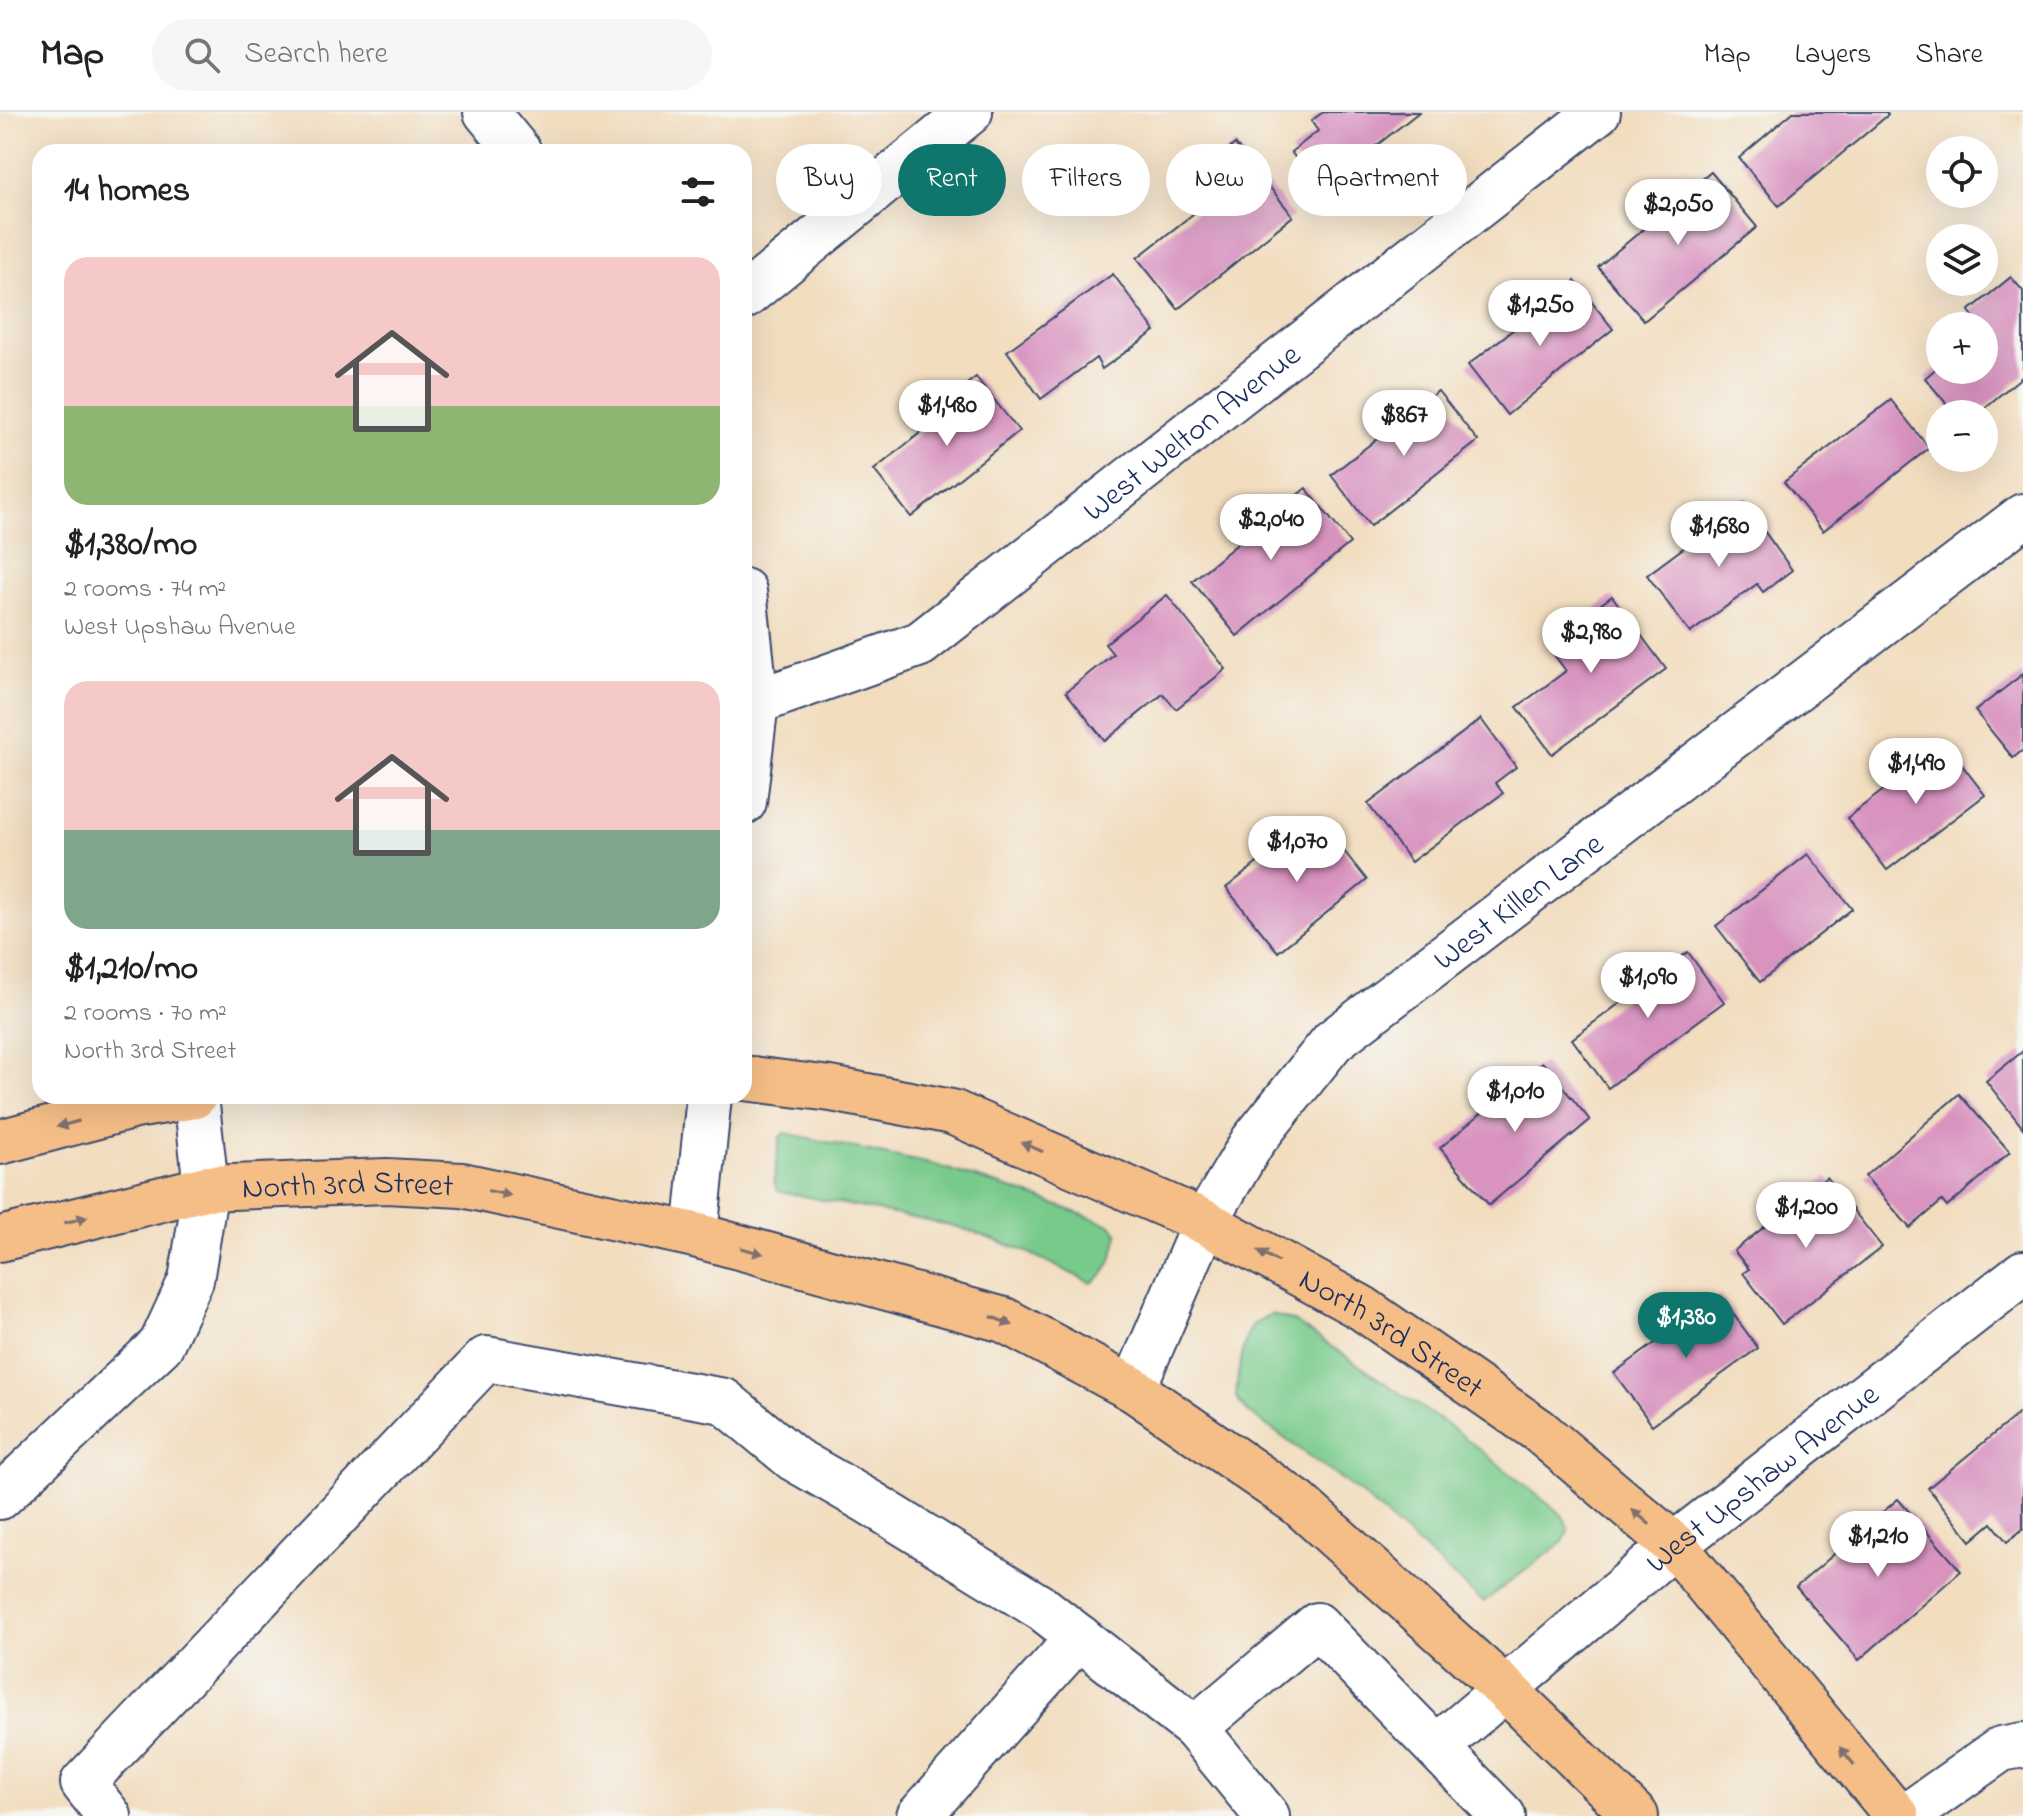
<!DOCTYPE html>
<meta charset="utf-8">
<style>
:root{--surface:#fff;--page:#f6f6f6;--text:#222;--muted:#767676;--line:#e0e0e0;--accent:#0f766e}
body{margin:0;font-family:"Indie Flower",sans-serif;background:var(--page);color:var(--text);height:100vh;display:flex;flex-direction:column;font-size:30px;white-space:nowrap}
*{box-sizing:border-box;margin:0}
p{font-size:26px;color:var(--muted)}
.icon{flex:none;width:44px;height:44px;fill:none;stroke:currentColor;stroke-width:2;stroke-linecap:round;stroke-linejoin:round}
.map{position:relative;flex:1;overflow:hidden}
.sheet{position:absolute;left:32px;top:32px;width:720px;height:960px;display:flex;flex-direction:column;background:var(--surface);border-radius:24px;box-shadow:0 8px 32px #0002}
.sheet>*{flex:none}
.top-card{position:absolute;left:776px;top:32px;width:760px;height:72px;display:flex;gap:16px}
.buttons{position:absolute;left:1926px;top:24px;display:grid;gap:16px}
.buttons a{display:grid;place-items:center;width:72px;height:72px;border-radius:50%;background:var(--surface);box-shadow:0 8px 32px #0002;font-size:40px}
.price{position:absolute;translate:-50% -68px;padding:0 18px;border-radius:28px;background:#fff;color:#222;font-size:26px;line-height:52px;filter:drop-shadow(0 2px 4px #0008)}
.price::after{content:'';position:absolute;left:50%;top:48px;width:24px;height:18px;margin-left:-12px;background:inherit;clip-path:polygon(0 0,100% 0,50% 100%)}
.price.on{background:var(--accent);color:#fff}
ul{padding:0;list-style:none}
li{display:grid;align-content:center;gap:16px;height:424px;padding:0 32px}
li span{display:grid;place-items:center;height:248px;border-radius:24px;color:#555}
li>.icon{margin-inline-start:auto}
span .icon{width:144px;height:144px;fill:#fffc;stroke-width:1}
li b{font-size:34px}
h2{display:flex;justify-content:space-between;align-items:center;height:96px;padding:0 32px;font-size:34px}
.chip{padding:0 28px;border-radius:36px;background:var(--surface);box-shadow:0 8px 32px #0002;font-size:28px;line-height:72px}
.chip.on{background:var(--accent);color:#fff}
header{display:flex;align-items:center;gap:48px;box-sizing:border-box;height:112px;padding:0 40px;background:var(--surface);border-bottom:2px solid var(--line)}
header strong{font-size:38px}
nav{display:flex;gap:44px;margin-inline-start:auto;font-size:28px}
.search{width:560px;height:72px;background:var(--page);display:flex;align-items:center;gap:20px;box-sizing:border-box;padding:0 28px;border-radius:44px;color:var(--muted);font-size:30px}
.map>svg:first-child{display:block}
.green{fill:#78ca8b;stroke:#4a7c74;stroke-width:2}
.building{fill:#d893bf}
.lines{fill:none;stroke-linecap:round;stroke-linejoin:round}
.minor-casing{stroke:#3b496d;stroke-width:48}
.major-casing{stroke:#3b496d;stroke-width:48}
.minor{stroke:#fff;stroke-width:44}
.major{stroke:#f6be87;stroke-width:44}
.oneway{fill:#7e6f70}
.labels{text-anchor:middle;stroke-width:6;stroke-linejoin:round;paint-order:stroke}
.street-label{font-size:32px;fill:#1b2f5e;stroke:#f6f6f2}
</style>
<header>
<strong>Map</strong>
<div class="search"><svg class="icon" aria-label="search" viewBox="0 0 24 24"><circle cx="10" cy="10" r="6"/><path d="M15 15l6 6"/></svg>Search here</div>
<nav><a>Map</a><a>Layers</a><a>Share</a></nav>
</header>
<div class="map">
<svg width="2023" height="1704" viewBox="0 0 2023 1704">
<rect width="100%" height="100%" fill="#f6f6f2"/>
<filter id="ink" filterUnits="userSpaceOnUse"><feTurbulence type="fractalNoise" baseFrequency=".0125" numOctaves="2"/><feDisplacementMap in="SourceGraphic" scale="16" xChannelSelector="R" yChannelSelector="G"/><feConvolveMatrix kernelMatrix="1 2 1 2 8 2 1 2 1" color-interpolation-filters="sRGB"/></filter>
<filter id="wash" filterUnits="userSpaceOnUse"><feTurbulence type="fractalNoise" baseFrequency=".006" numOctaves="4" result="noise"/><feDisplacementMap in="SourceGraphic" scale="32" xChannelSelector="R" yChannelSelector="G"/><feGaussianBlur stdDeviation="1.8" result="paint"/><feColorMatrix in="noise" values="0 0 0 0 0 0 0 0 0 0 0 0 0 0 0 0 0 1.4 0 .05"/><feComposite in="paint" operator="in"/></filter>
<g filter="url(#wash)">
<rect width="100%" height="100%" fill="#f2ddbf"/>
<g class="green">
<path d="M785 1021 935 1053 1023 1081 1111 1113 1118 1122C1114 1140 1110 1163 1091 1171L1025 1139 958 1115 777 1079 774 1069 780 1025Z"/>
<path d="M1271 1202 1295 1210 1459 1321 1562 1403C1569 1414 1570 1421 1562 1431L1483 1490 1360 1381 1248 1300 1236 1287C1237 1268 1241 1226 1254 1212 1258 1208 1266 1205 1271 1202Z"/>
</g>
<g id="blocks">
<g class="building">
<polygon points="1323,0 1419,0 1320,78 1291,40 1318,19 1311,9"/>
<polygon points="1793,0 1886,0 1888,3 1779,94 1739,46"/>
<polygon points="1235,32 1293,104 1178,197 1137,146 1212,87 1194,65"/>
<polygon points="1711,60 1757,115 1644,209 1598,155"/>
<polygon points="1113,162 1155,219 1102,257 1096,246 1041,287 1007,239"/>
<polygon points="2011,165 2023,179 2023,264 1977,302 1955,302 1925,266 1940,253 1940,258 1984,258 1984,214 1981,214 1969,199"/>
<polygon points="1575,169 1613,217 1507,303 1468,253"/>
<polygon points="976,265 1019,319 911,405 874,358 946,300 940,293"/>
<polygon points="1438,279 1478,329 1370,414 1331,363"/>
<polygon points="1891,288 1929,336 1823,419 1784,370"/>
<polygon points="1306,376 1350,431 1237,524 1192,469"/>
<polygon points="1744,391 1792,458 1763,480 1757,472 1690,521 1647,463"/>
<polygon points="1167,483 1226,557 1176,597 1163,582 1105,629 1066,580 1113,542 1105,532"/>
<polygon points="1612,484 1666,557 1552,642 1517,595 1566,559 1547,533"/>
<polygon points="2023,562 2023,638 2013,646 1975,599"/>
<polygon points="1481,607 1516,655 1495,671 1503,681 1411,750 1368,692"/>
<polygon points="1945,631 1985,683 1887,758 1847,706"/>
<polygon points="1316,704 1367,768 1278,840 1226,776"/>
<polygon points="1808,742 1852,797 1760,870 1716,814"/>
<polygon points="1688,840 1724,890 1608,976 1572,927"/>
<polygon points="2023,939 2023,1016 1986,969"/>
<polygon points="1542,950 1590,1008 1489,1093 1440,1036"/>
<polygon points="1959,982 2010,1040 1947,1095 1942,1089 1910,1116 1865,1064"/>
<polygon points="1827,1065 1882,1135 1782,1212 1743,1161 1749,1157 1734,1139"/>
<polygon points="1720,1184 1758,1236 1652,1313 1614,1261"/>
<polygon points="2023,1298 2023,1417 2007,1430 1992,1411 1971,1429 1928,1376"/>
<polygon points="1898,1387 1961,1459 1859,1548 1796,1475"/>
</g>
</g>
</g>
<g filter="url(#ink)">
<use href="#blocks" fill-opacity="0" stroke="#3b496d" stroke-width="2"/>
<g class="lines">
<defs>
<g id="minor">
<polyline points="486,0 519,40"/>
<polyline points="744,185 970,0"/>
<polyline points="744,479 756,590 744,690"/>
<path id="s1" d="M756 590 920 532 1598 0"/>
<polyline points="695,1123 709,984"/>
<path id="s2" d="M1133 1277 1205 1110 1253 1029 1333 929 2023 404"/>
<polyline points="0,1385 161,1233 191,1168 206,1076 196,984"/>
<path id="s3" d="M1439 1637 1451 1623 1674 1433 2023 1161"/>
<polyline points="109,1704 83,1671 486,1247 724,1289 794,1347 869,1390 1043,1497 1195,1616"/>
<polyline points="919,1704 1079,1525"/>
<polyline points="1267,1704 1195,1616 1317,1513 1503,1704"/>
<polyline points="1906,1704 2001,1637 2023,1633"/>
</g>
<g id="major">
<path id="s4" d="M744 966 831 977 952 1000 1205 1110 1362 1196 1538 1318 1674 1433 1897 1704"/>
<polyline points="0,1030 135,994 194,984"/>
<path id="s5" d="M0 1127 206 1076 386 1069 462 1073 695 1123 1004 1208 1133 1277 1298 1391 1505 1577 1636 1704"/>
</g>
</defs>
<use href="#minor" class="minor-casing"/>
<use href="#major" class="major-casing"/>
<use href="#minor" class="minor"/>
<use href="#major" class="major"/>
</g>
<defs><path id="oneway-solid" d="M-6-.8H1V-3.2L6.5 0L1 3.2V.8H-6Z" transform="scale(2)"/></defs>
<g class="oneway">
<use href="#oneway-solid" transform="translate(68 1012) rotate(165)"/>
<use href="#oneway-solid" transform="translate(1032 1035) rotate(-157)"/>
<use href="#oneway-solid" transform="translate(499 1081) rotate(12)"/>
<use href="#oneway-solid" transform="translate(76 1108) rotate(-14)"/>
<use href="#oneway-solid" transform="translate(752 1139) rotate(15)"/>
<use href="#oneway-solid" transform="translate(1268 1144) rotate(-151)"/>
<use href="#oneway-solid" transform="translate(1002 1209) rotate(22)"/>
<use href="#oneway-solid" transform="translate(1641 1405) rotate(-140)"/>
<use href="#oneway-solid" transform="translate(1847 1644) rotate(-129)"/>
</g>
</g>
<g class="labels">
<g class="street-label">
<text dy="11" stroke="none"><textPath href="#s1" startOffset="518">West Welton Avenue</textPath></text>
<text dy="11" stroke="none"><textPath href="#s2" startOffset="636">West Killen Lane</textPath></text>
<text dy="11" stroke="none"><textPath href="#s5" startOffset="354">North 3rd Street</textPath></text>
<text dy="11" stroke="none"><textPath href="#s4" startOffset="704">North 3rd Street</textPath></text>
<text dy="11" stroke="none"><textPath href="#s3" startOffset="422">West Upshaw Avenue</textPath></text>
</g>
</g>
</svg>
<div class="buttons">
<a><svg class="icon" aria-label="locate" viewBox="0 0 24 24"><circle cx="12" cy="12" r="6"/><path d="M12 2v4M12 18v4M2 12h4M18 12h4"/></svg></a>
<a><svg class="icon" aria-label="layers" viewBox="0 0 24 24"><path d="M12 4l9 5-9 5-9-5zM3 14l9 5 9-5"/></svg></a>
<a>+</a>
<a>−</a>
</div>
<b class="price" style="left:1678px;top:135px">$2,050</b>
<b class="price" style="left:1540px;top:236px">$1,250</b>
<b class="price" style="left:947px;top:336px">$1,480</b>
<b class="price" style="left:1404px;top:346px">$867</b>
<b class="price" style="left:1271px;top:450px">$2,040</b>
<b class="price" style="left:1719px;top:457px">$1,680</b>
<b class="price" style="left:1591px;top:563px">$2,980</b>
<b class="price" style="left:1916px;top:694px">$1,490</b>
<b class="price" style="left:1297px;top:772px">$1,070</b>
<b class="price" style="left:1648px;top:908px">$1,090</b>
<b class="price" style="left:1515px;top:1022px">$1,010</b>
<b class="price" style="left:1806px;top:1138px">$1,200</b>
<b class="price on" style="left:1686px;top:1248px">$1,380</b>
<b class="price" style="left:1878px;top:1467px">$1,210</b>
<div class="top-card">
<a class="chip">Buy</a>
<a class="chip on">Rent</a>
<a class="chip">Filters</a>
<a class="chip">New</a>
<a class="chip">Apartment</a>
</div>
<section class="sheet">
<h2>14 homes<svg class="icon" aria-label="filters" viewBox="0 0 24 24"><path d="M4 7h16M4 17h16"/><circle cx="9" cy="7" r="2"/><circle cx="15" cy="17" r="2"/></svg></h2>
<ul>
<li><span style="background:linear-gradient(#f6c9c9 60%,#8fb573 0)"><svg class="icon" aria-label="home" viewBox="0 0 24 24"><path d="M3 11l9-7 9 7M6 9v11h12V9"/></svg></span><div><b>$1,380/mo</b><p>2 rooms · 74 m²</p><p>West Upshaw Avenue</p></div></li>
<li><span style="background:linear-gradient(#f6c9c9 60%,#7fa58c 0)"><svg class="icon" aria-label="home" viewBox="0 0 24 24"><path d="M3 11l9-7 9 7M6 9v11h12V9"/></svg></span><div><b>$1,210/mo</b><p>2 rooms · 70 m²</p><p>North 3rd Street</p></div></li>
</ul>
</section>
</div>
